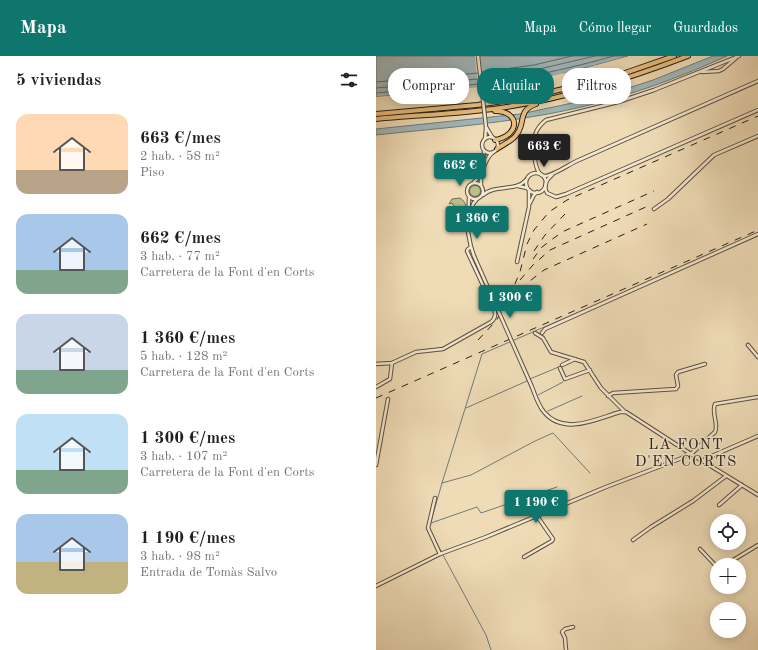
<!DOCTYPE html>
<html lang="es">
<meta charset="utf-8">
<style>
:root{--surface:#fff;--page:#f6f6f6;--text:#202124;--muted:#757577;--accent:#0f766e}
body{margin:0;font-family:"Old Standard TT",serif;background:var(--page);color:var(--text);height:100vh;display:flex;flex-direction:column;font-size:15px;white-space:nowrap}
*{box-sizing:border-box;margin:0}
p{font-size:13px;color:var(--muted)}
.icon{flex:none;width:22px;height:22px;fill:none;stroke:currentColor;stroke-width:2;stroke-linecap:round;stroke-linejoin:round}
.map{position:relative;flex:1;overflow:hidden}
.drawer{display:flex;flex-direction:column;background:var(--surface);width:376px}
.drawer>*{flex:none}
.guide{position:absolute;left:12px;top:12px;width:310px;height:36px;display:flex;gap:8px}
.buttons{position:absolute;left:334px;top:458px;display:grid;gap:8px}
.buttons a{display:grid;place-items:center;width:36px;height:36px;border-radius:50%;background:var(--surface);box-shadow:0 2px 10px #0003;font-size:20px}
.price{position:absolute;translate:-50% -34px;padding:0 9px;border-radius:4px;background:var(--accent);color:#fff;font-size:13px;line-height:26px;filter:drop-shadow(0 1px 2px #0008)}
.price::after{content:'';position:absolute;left:50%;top:24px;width:12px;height:9px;margin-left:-6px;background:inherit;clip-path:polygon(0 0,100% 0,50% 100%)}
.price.current{background:#222;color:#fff}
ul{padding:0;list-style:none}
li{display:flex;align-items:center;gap:12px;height:100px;padding:0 16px}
li span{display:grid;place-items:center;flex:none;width:112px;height:80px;border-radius:12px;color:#555}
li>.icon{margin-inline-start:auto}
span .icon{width:48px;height:48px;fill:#fffc;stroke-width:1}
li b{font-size:17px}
h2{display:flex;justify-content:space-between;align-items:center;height:48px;padding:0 16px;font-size:17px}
.pill{padding:0 14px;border-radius:16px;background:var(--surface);box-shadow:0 2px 10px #0003;font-size:14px;line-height:36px}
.pill.current{background:var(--accent);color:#fff}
header{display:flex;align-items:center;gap:24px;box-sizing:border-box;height:56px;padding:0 20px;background:var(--accent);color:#fff}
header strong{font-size:19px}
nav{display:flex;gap:22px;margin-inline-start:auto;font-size:14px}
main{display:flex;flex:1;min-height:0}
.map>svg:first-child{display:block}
.green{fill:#bcbf8c;stroke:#727052}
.water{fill:#a0b8bb;stroke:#707c7a}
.pier{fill:#efdcb7}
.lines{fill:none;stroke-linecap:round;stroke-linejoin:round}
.shore{stroke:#646c6a;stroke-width:1}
.stream{stroke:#707c7a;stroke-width:1}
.minor-casing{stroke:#5a5040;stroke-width:4.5}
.highway-casing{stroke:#282118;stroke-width:6}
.minor{stroke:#f5e8d0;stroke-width:2.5}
.highway{stroke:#e8be7c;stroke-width:4}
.rail{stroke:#282118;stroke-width:1;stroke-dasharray:7 7;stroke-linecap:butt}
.minor-bridge-casing{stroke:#5a5040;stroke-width:4.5;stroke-linecap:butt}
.minor-bridge{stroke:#f5e8d0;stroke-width:2.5}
.labels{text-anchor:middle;stroke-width:3;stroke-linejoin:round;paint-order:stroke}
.neighbourhood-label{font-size:15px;letter-spacing:1px;fill:#282118;stroke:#f5e8d0}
</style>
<header>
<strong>Mapa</strong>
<nav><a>Mapa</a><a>Cómo llegar</a><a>Guardados</a></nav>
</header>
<main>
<section class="drawer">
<h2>5 viviendas<svg class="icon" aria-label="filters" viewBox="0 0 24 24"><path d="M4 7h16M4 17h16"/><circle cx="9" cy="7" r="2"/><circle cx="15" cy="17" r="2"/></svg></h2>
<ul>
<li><span style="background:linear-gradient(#ffd9b3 70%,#b9a48a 0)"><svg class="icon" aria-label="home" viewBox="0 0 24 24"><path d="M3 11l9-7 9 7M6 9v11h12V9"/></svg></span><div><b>663 €/mes</b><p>2 hab. · 58 m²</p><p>Piso</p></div></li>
<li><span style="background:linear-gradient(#a9c7e8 70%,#7fa58c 0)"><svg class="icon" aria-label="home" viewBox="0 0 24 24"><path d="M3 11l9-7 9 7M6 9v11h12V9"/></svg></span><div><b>662 €/mes</b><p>3 hab. · 77 m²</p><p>Carretera de la Font d'en Corts</p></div></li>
<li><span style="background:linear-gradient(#c9d6e8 70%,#7fa58c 0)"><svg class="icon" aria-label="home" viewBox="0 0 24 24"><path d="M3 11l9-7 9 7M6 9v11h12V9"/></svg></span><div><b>1 360 €/mes</b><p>5 hab. · 128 m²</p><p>Carretera de la Font d'en Corts</p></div></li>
<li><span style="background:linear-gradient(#bfe0f5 70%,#7fa58c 0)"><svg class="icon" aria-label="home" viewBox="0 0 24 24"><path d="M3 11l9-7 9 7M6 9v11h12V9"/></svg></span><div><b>1 300 €/mes</b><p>3 hab. · 107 m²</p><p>Carretera de la Font d'en Corts</p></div></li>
<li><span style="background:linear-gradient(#a9c7e8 60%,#c2b280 0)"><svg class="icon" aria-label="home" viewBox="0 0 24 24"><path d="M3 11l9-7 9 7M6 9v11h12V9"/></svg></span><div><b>1 190 €/mes</b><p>3 hab. · 98 m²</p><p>Entrada de Tomàs Salvo</p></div></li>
</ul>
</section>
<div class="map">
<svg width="382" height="594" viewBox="0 0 382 594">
<rect width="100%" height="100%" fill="#efdcb7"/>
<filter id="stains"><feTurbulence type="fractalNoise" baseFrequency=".005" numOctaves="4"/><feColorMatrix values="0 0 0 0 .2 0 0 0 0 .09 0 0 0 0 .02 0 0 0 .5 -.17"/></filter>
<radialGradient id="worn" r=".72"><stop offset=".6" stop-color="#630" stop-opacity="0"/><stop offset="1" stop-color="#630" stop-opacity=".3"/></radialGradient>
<g class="green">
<circle cx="99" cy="135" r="5.5"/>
<path d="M84 142C90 146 90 150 90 156H86L83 158 76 147 73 148 76 143Z"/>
</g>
<g class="water">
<path d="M0 0H252C207 13 162 25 115 30 77 35 38 36 0 41Z"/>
<path d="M337 0H351C292 27 230 48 166 59 111 69 55 73 0 79V73L144 58 201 46 237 37 277 24Z"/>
</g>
<polygon class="pier" points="99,0 104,0 108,31 161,23 210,12 254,0 253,2 210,14 161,25 116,32 0,43 0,41 22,39 102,31"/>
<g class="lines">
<g class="shore">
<polyline points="106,16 158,9 196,0"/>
<polyline points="107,22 159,14 219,0"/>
<polyline points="0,26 102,17"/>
<path d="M107 27C152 22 195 12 238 0"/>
<polyline points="0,32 102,23"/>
<polyline points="0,37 103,28"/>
</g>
<g class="stream">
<polyline points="154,323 185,310"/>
<polyline points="162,339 187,326"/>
<polyline points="90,352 151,325"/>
<polyline points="172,355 206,340"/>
<polyline points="66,427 95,419 159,385 177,377 214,417"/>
<polyline points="55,467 101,451 105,457 181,431"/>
<polyline points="54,469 66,427 106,298 240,240"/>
<polyline points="55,476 65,495"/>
<polyline points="67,499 110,579 115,594"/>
</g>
<defs>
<g id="minor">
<path d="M363 0 278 34 242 46 170 64C165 68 161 72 159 79 157 87 157 120 169 120 177 120 195 107 203 104L382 25"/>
<polyline points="326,16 343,15 347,13 360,2"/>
<polyline points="110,71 116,81"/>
<circle cx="114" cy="89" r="8"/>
<polyline points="109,83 110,72"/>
<circle cx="160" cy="127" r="10"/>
<path d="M176 119C170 124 167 130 171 137L180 141 190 138 382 54"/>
<path d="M98 126C106 119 108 105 108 95"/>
<circle cx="99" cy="135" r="8"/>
<path d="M105 129C104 119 109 104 116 97"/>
<polyline points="142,130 151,132"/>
<path d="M107 139C119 128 140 136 150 124"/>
<polyline points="93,141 92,176 95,191 98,200"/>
<polyline points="154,147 158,139 161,136"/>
<polyline points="278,153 292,143 338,99 382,80"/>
<polyline points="94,160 97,148 101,143"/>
<polyline points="141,206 153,151 153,134"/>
<polyline points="159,277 167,282 175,296 208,306 225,332 248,355"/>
<polyline points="166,277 169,273 382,178"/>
<polyline points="372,289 382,301"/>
<path d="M0 308 16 307 40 296 67 293 115 266C120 262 120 258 118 253L91 195 92 193 95 191"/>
<polyline points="186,309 199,303"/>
<polyline points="184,312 189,323 214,314"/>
<polyline points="0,331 14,323 16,307"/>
<path d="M156 331C159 339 162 349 168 356 188 380 220 363 244 356H250L315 398 382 439"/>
<polyline points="232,340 237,337 300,333 302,330 300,319 302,316 329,308"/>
<path d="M315 398 339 376C343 368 335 357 339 348L382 341"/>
<polyline points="327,405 329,403 382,380"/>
<polyline points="0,409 12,343"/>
<polyline points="59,442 52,472 64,498"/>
<polyline points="343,449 366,429"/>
<polyline points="257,484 275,471 317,445 350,420"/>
<polyline points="324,493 341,511"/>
<polyline points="148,501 176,485 177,483 161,460"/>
<polyline points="349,509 382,489"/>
<polyline points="0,530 64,498 110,481 230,431 306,402 313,397"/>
<polyline points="190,594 189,582 186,576 189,573 197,571"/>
</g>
<g id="highway">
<path d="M119 55C144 55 145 79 119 84"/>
<polyline points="0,58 101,49 154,41 224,24 249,17 298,0"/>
<path d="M0 63C41 59 83 58 124 52 189 43 252 23 312 0"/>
<path d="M121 93C127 88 137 85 141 78 150 66 141 55 160 48"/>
</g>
</defs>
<use href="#minor" class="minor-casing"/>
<use href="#highway" class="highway-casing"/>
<use href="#minor" class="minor"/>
<use href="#highway" class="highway"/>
<g class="rail">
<polyline points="158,195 169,179 189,158"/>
<polyline points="157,203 166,191 186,176 278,135"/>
<polyline points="144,224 157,209 174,194 272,150"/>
<polyline points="136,245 150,228 168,214 271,168"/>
<polyline points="128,254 144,216 151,188 158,174 173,156 191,144 382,60"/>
<polyline points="102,284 120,265 130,249"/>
<polyline points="0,342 382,174"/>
</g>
<defs>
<g id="minor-bridge">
<polyline points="102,0 110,71"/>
<polyline points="98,200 156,331"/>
</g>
</defs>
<use href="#minor-bridge" class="minor-bridge-casing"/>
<use href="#minor-bridge" class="minor-bridge"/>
</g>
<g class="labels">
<g class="neighbourhood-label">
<text x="310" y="393">LA FONT<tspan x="310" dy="17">D'EN CORTS</tspan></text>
</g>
</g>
<rect width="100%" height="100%" filter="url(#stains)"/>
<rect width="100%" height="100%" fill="url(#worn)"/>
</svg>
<div class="buttons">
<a><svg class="icon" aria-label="locate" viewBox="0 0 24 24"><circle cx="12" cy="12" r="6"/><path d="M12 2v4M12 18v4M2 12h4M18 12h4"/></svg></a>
<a>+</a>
<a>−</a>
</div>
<b class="price current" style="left:168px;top:112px">663 €</b>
<b class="price" style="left:84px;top:131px">662 €</b>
<b class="price" style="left:101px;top:184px">1 360 €</b>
<b class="price" style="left:134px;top:263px">1 300 €</b>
<b class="price" style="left:160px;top:468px">1 190 €</b>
<div class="guide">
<a class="pill">Comprar</a>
<a class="pill current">Alquilar</a>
<a class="pill">Filtros</a>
</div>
</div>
</main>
